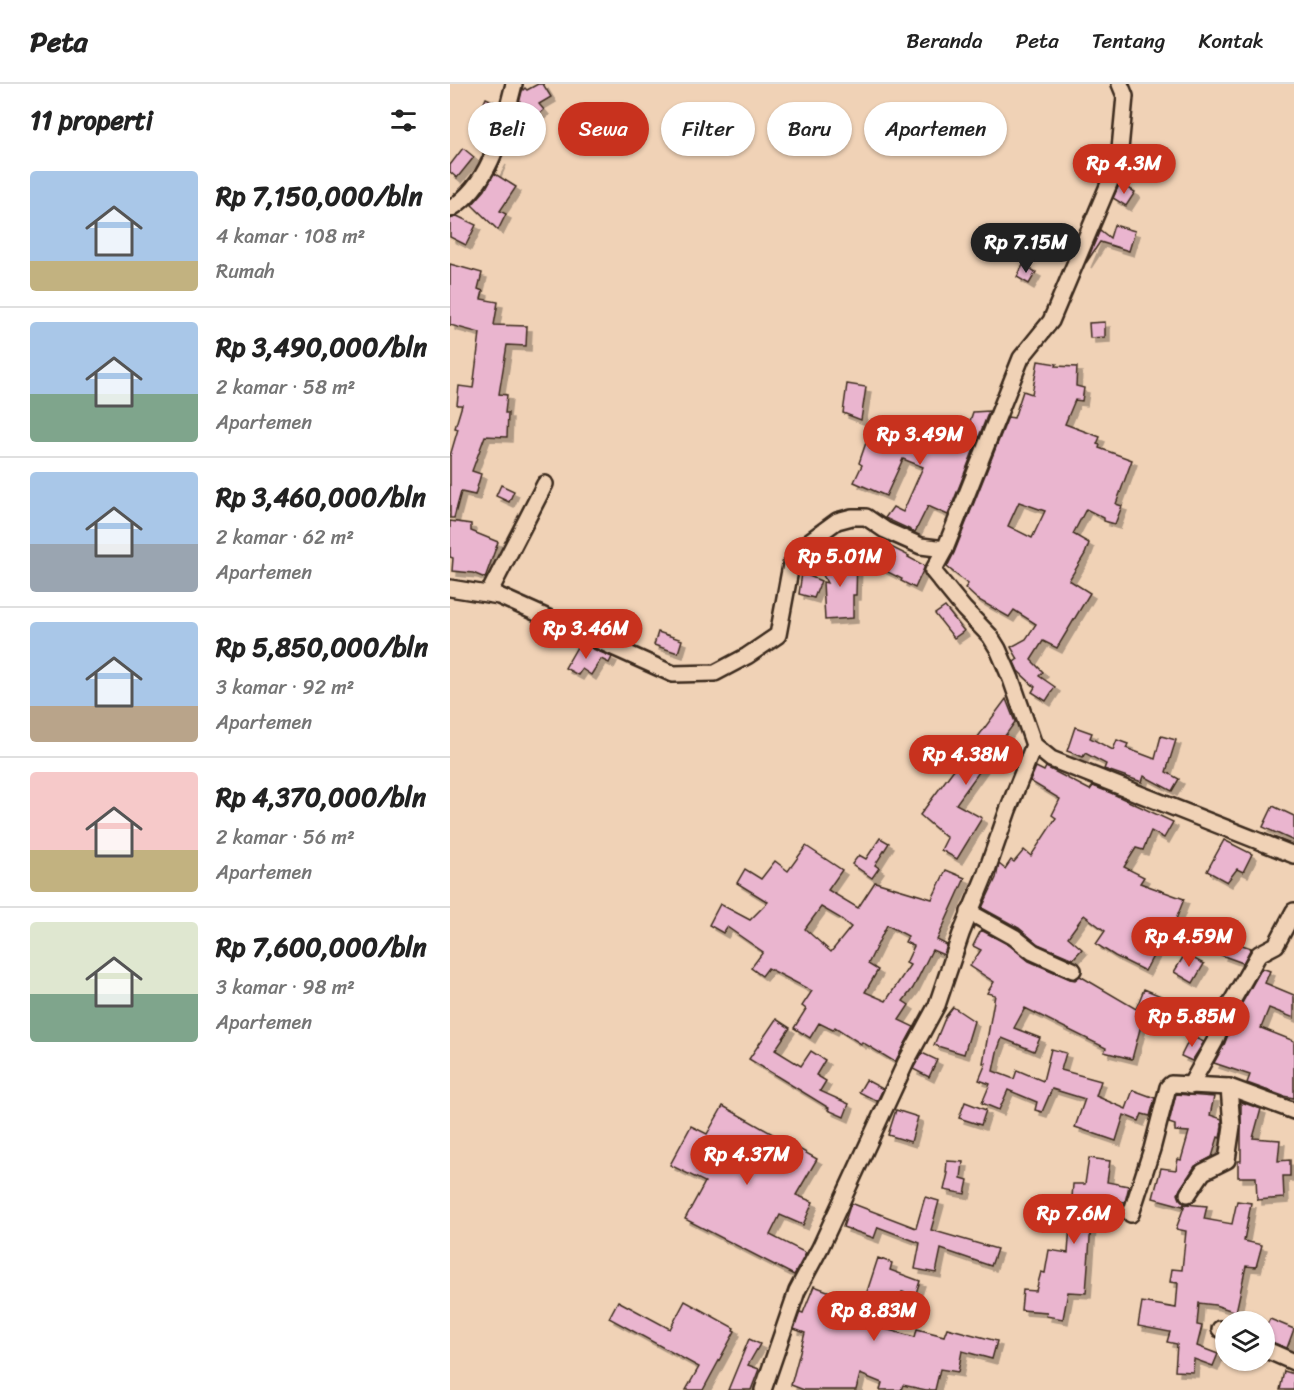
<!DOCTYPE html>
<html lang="id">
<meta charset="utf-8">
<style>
:root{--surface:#fff;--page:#f6f6f6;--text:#222;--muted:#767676;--line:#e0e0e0;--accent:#c8321e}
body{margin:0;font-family:Sriracha,sans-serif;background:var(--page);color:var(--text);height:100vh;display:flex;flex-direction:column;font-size:22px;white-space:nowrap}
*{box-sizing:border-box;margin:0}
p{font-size:20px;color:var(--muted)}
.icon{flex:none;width:33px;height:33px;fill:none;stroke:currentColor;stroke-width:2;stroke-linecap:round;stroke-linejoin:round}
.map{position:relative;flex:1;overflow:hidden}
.sheet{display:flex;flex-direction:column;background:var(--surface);width:450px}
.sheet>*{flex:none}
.top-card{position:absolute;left:18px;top:18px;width:570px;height:54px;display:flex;gap:12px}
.controls{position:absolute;left:765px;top:1227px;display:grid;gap:12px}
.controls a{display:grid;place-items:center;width:60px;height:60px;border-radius:50%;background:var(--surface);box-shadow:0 2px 4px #0004;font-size:30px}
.price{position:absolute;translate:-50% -51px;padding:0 14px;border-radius:21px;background:var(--accent);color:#fff;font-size:20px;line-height:39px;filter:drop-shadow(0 2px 3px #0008)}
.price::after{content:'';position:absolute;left:50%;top:36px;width:18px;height:14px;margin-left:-9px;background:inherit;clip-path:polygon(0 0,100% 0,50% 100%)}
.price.selected{background:#222;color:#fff}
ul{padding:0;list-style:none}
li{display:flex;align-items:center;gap:18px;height:150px;padding:0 30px}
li+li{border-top:2px solid var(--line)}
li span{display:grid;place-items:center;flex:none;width:168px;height:120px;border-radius:6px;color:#555}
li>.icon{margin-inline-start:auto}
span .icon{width:72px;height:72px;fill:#fffc;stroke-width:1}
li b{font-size:26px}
h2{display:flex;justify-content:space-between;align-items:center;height:72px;padding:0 30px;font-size:26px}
.chip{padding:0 21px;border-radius:27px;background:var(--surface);box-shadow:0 2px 4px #0004;font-size:21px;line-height:54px}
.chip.selected{background:var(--accent);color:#fff}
header{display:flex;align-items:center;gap:36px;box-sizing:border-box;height:84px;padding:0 30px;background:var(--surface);border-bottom:2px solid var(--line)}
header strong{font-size:28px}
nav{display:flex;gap:33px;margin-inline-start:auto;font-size:21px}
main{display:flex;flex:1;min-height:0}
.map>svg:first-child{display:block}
.building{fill:#eab5cf;stroke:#3b2a1e;stroke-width:1.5;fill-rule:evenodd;filter:url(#shadow)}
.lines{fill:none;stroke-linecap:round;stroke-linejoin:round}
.minor-casing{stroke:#3b2a1e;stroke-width:20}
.minor{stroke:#f0d2b6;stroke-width:15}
</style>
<header>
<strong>Peta</strong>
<nav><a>Beranda</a><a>Peta</a><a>Tentang</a><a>Kontak</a></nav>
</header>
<main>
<section class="sheet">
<h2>11 properti<svg class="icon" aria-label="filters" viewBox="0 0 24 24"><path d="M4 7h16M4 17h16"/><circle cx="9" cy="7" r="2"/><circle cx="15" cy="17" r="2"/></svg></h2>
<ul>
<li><span style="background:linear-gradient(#a9c7e8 75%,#c2b280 0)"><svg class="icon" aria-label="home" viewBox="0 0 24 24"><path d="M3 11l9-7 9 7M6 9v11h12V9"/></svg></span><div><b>Rp 7,150,000/bln</b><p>4 kamar · 108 m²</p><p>Rumah</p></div></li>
<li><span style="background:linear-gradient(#a9c7e8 60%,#7fa58c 0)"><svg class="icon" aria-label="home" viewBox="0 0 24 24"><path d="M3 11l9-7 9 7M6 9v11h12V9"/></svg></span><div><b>Rp 3,490,000/bln</b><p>2 kamar · 58 m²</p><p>Apartemen</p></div></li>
<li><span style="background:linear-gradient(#a9c7e8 60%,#9aa5b1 0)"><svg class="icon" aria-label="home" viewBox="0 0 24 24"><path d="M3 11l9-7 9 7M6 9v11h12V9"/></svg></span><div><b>Rp 3,460,000/bln</b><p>2 kamar · 62 m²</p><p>Apartemen</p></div></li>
<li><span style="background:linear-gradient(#a9c7e8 70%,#b9a48a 0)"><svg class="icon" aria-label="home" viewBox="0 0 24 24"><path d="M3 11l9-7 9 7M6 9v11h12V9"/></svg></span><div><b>Rp 5,850,000/bln</b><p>3 kamar · 92 m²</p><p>Apartemen</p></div></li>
<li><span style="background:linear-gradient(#f6c9c9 65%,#c2b280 0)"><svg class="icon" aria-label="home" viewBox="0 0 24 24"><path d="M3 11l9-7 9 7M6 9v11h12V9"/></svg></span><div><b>Rp 4,370,000/bln</b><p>2 kamar · 56 m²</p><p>Apartemen</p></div></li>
<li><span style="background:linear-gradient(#dfe7d0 60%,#7fa58c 0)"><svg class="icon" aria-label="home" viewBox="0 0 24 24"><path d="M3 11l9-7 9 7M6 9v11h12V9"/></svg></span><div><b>Rp 7,600,000/bln</b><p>3 kamar · 98 m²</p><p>Apartemen</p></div></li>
</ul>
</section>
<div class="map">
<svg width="844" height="1306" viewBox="0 0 844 1306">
<defs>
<filter id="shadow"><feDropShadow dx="5" dy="5" stdDeviation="0" flood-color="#0004"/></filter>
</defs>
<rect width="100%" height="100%" fill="#f0d2b6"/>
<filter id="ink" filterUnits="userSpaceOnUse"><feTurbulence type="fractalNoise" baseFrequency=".0167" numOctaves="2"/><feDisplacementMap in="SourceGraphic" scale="12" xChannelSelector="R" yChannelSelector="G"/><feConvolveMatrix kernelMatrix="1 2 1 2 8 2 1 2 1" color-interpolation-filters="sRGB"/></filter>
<g filter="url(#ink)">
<g class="building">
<polygon points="88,0 93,0 101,13 89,20 94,26 78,40 67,28 72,7 75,4 77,6"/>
<polygon points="36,14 49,20 36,53 22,47"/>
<polygon points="13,64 24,73 7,94 0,88 0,81"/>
<polygon points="51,76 45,90 66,103 50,127 56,130 48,146 22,121 35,106"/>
<polygon points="670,99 685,108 676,122 663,114"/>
<polygon points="7,132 26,141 16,161 0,153 0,135"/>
<polygon points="664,141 685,147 679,167 650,158 636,179 650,146 660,154"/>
<polygon points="0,180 32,189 28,205 33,207 31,215 48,218 44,241 77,242 76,262 57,261 49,310 57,311 55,329 58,329 57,353 35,352 22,387 31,390 25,411 11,408 4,434 0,434 0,372 8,345 5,344 12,321 7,321 9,302 23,304 30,249 0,241"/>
<polygon points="573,181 586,188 579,200 567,193"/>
<polygon points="655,238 655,253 640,254 639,239"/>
<path d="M588 277 607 280 606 282 627 283 626 302 634 304 632 317 625 316 615 340 650 353 647 360 650 361 649 364 682 376 666 420 672 422 665 440 654 437V434L636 425 623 450 639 459 635 470 619 496 640 509 607 564 593 557 581 576 593 588 589 592 605 603 596 617 582 608 585 603 568 587 564 578 568 575 561 563 576 555 586 540 564 526 559 533 527 515 515 504 518 500 497 483 504 469 558 333 564 334 573 307 582 310ZM569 418 595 427 582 454 558 442Z"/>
<polygon points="397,300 416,303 411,336 393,329"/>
<polygon points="539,327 498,431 478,422 465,448 435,434 443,423 453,428 473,383 453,375 436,412 404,398 412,381 409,379 420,347 441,355 448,339 473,350 478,339 509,354 512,347 516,349 523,328"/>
<polygon points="51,401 64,407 59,418 46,412"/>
<polygon points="0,437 21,440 21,447 48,458 35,494 23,489 2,487 3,474 0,473"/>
<polygon points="435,460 459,472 458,473 475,482 465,504 451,497 452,495 424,481"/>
<polygon points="385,475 407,475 406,511 403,511 403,534 375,536 373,498 377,499 373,491 373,480"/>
<polygon points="352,489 371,497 364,514 349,510"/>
<polygon points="495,523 514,547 504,554 485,530"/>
<polygon points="208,548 232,556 228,569 204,561"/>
<polygon points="136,562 162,573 159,579 151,575 141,591 132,585 128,591 115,584 127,563 134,567"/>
<polygon points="556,615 565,638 506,720 532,734 507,775 491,766 497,754 470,731"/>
<polygon points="625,643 642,649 640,654 663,666 667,656 678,660 676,664 705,675 711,652 726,656 716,688 729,695 722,707 694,692 692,698 654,685 656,680 635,669 633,673 617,667"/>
<polygon points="586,683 594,687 596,683 640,706 643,702 661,709 723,738 714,754 701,747 693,766 686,764 674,783 694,793 690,799 734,815 725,838 748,849 741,862 715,850 695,887 665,872 646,860 655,847 634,831 618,853 632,865 623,875 588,860 569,844 532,824 546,794 549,780 555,785 561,776 564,778 574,766 581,772 606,734 602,731 610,715 580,697"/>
<polygon points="823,722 844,732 844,757 813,743"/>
<polygon points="430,754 439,759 425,781 429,784 422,794 402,780 409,771 416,775"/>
<polygon points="774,756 802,770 793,788 787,785 777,798 757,787"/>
<path d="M356 762 392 786 378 806 408 824 425 798 482 815 496 786 515 794 487 856 497 861 494 871 482 866 463 904 453 917 459 921 449 936 464 943 445 978 412 958 411 960 385 943 383 946 369 939 360 954 344 944 356 925 352 922 362 907 318 884 312 892 301 884 313 868 277 843 273 849 259 841 270 820 300 836 318 818 287 799 295 785 311 795 325 777 338 787ZM371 823 390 834 401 843 381 868 355 845ZM437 841 458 852 455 858 464 862 456 879 460 881 436 917 415 908 428 886 418 880Z"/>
<polygon points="531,846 559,861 579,877 620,895 625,896 630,892 686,925 694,905 725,918 716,940 694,930 682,975 654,968 656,964 575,924 564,944 590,954 584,967 552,954 547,968 543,987 564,995 567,986 593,997 601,965 616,969 611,986 651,997 646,1012 676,1025 683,1006 705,1014 700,1032 692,1030 689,1037 674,1031 666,1057 625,1043 635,1015 602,1005 592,1028 585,1026 587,1018 558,1006 549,1026 532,1019 540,1000 529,996 536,979 533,979 545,911 537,909 544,898 520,882 531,866 523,862"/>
<polygon points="777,856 801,864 793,879 771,871"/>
<polygon points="735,870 754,880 743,899 724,888"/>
<polygon points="812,884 820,887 815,899 844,911 844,934 819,924 811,944 844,957 844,1014 833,1012 797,999 800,991 764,979 774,961 787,928"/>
<polygon points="503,923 524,937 514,970 484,961 496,932"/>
<polygon points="326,935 340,944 325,966 351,982 361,967 375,976 366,991 376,997 370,1007 399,1020 394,1033 378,1026 379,1024 299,975"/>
<polygon points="741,952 754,958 742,977 731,972"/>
<polygon points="472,969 487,976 479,993 463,985"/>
<polygon points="416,996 433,1005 427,1017 409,1008"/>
<polygon points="726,1010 764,1013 760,1031 772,1035 772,1042 770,1054 768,1053 762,1073 745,1082 730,1105 728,1110 730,1115 734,1119 733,1122 703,1114 711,1084 726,1086 728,1075 731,1076 739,1048 725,1047 725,1041 719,1039"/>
<polygon points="515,1018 536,1026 531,1041 509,1034"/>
<polygon points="791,1018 811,1025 803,1054 830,1056 828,1077 840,1076 840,1092 833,1092 834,1114 807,1116 806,1093 788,1093 788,1077 791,1077"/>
<polygon points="273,1022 367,1075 346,1111 363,1118 353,1141 330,1131 320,1151 356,1169 344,1191 235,1135 255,1098 220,1081 241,1042 257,1050"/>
<polygon points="446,1026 468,1033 461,1058 438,1051"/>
<polygon points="639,1074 660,1077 657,1098 679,1102 675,1118 643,1113 636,1209 618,1208 613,1235 596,1232 597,1228 571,1226 573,1206 586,1207 591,1188 595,1189 599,1166 618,1169 623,1100 635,1100"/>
<polygon points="497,1077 513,1078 511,1094 518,1096 515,1110 494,1106 498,1089 496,1089"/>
<polygon points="475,1113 489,1117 481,1146 547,1165 541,1182 491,1165 486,1189 465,1185 470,1159 428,1143 424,1154 393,1143 401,1119 466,1144"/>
<polygon points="787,1117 801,1119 794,1157 812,1161 806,1183 796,1182 786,1228 765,1221 749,1219 747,1241 752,1242 747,1262 768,1270 763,1282 744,1275 743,1288 725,1287 727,1260 717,1258 720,1248 688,1242 692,1218 726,1224 728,1199 720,1198 722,1185 732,1186 736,1147 726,1145 735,1120 757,1122 754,1135 782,1140"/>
<polygon points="428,1174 442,1179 440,1186 470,1197 465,1212 452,1208 445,1222 432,1216 431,1219 427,1218 420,1241 465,1253 467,1245 494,1252 497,1244 547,1257 542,1275 512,1267 508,1288 490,1285 485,1306 476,1306 453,1301 451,1306 430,1306 432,1299 410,1290 406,1306 354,1306 341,1301 355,1249 344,1245 350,1228 353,1229 364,1202 413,1220"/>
<polygon points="168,1217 220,1245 235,1217 284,1244 283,1246 285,1247 253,1306 236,1306 249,1283 159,1234"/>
<polygon points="820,1235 844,1245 837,1264 814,1255 814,1246"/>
<polygon points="299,1255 310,1260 298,1281 309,1285 301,1306 278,1306"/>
<polygon points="834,1287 844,1290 844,1306 830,1306"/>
</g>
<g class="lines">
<defs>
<g id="minor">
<polyline points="670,0 675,12 669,76 601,237 571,274 495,465 483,487 514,525 540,552 548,565 561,595 584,661 601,675 844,771"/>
<path d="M0 125C43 98 52 45 64 0"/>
<polyline points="0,504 49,512 223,590 265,589 297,572 328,551 341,481 361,456 387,437 402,433 416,433 435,446 471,462 495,465"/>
<polyline points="39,509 95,400"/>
<polyline points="519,828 564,853 583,868 623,886"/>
<polyline points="740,1002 765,957 778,924 809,870 826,861 844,827"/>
<polyline points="738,1110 753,1088 777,1076 782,1042 779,1003"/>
<polyline points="681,1130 702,1065 718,1003 721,1000 779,1003 844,1027"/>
<polyline points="770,1245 776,1247"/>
<polyline points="814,1265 844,1278"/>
<polyline points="313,1306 347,1207 370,1164 456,978 487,921 511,850 536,789 558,726 584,661"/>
</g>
</defs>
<use href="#minor" class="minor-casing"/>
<use href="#minor" class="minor"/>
</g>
</g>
</svg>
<div class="controls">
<a><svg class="icon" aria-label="layers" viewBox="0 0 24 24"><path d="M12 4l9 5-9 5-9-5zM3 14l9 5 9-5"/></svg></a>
</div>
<b class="price" style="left:674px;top:111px">Rp 4.3M</b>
<b class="price selected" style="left:576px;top:190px">Rp 7.15M</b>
<b class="price" style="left:470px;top:382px">Rp 3.49M</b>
<b class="price" style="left:390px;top:504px">Rp 5.01M</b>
<b class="price" style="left:136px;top:576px">Rp 3.46M</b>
<b class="price" style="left:516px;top:702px">Rp 4.38M</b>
<b class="price" style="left:739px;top:884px">Rp 4.59M</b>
<b class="price" style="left:742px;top:964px">Rp 5.85M</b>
<b class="price" style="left:297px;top:1102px">Rp 4.37M</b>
<b class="price" style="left:624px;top:1161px">Rp 7.6M</b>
<b class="price" style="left:424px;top:1258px">Rp 8.83M</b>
<div class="top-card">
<a class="chip">Beli</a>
<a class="chip selected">Sewa</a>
<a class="chip">Filter</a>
<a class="chip">Baru</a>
<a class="chip">Apartemen</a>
</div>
</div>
</main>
